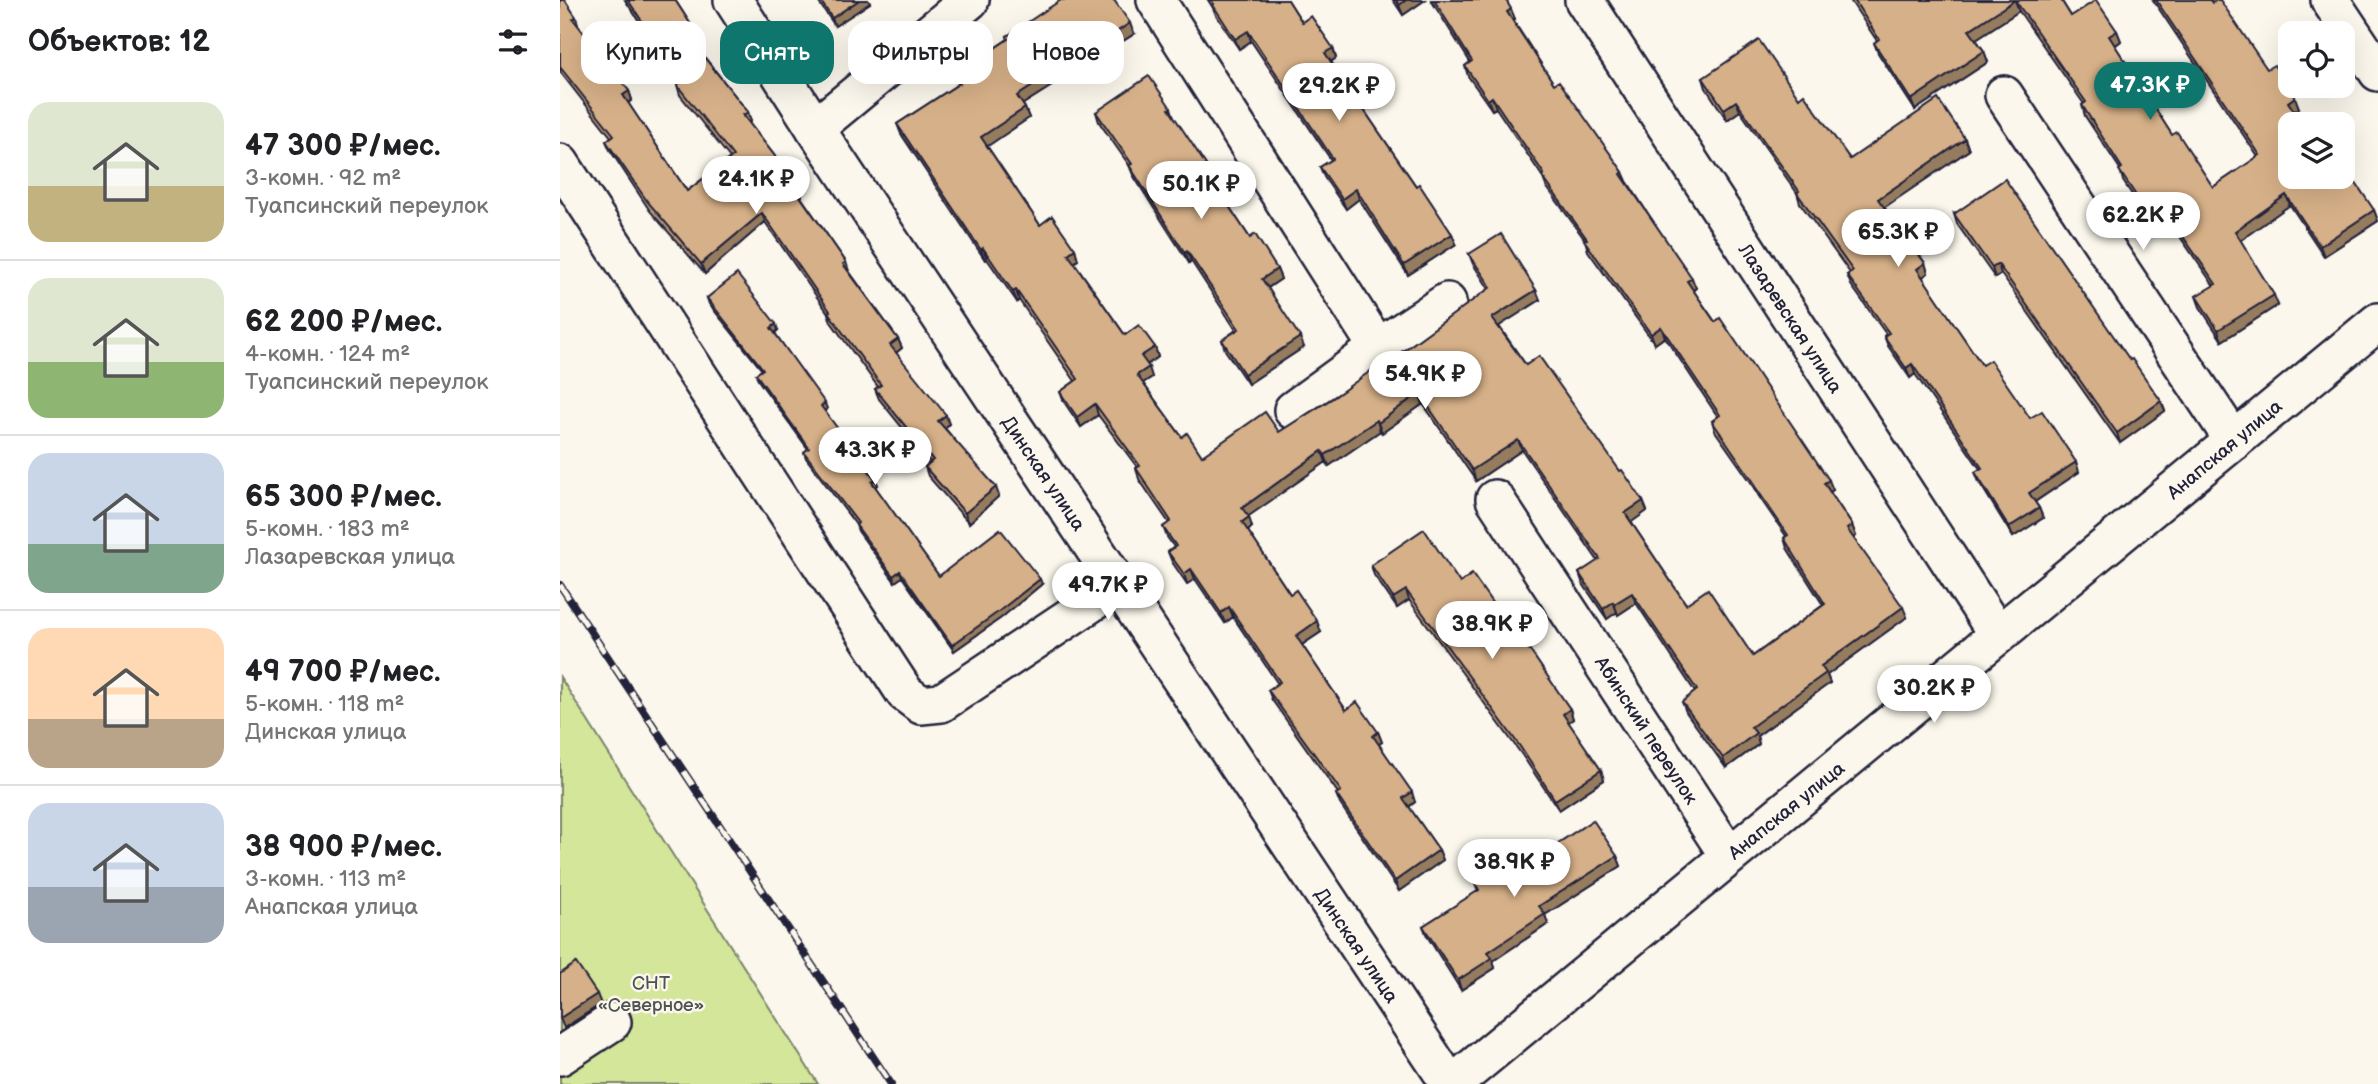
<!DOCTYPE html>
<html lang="ru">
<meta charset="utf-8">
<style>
:root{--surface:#fff;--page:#f2f2f2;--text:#202124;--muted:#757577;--line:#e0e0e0;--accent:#0f766e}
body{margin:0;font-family:"Balsamiq Sans",sans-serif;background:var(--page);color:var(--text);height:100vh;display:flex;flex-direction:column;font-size:26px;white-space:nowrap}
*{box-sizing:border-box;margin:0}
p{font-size:23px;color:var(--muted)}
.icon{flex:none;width:38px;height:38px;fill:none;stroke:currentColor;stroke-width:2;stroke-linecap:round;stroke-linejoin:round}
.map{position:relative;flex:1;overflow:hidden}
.details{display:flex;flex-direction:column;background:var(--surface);width:560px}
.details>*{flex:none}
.guide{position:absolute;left:21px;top:21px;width:665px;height:63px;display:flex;gap:14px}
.buttons{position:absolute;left:1718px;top:21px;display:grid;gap:14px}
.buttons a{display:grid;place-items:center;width:77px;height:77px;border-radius:14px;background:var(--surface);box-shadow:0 7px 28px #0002;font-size:35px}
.price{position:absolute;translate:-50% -60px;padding:0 16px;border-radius:24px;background:#fff;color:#222;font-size:23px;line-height:46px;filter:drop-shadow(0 2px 4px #0008)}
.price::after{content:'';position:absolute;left:50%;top:42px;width:21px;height:16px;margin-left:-10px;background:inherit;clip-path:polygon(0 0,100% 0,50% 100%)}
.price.on{background:var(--accent);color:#fff}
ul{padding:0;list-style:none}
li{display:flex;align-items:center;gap:21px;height:175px;padding:0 28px}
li+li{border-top:2px solid var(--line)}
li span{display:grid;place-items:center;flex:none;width:196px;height:140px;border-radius:21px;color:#555}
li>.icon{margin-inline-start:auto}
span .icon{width:84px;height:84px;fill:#fffc;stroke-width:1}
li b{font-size:30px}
h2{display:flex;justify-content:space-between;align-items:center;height:84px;padding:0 28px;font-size:30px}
.pill{padding:0 24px;border-radius:21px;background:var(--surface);box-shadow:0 7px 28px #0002;font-size:24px;line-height:63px}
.pill.on{background:var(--accent);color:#fff}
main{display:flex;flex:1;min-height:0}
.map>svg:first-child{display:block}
.green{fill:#d3e69a;stroke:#7a846a;stroke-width:2}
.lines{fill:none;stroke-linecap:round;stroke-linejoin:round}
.minor-casing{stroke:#22223b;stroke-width:42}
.minor{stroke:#fbf7ec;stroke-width:37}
.rail-casing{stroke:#22223b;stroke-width:8}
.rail{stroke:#fbf7ec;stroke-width:5;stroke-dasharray:16;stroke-linecap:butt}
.wall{fill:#b89775;stroke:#22223b;stroke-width:2}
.shaded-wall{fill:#967b5f;stroke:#22223b;stroke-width:2}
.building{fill:#d6b088;stroke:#22223b;stroke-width:2}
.labels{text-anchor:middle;stroke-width:5;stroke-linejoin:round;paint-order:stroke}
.street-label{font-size:19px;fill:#22223b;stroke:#fbf7ec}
.park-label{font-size:19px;fill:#4e5353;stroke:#fbf7ec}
</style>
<main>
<section class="details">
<h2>Объектов: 12<svg class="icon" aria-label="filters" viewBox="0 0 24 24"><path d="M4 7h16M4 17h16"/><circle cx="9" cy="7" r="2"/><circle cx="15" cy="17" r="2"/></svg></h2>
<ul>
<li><span style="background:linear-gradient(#dfe7d0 60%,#c2b280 0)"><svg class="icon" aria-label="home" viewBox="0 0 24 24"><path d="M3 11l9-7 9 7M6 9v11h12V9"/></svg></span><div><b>47 300 ₽/мес.</b><p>3-комн. · 92 m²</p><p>Туапсинский переулок</p></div></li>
<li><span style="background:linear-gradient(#dfe7d0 60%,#8fb573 0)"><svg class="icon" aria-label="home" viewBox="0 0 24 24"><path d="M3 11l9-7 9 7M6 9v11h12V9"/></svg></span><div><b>62 200 ₽/мес.</b><p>4-комн. · 124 m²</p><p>Туапсинский переулок</p></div></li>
<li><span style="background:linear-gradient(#c9d6e8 65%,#7fa58c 0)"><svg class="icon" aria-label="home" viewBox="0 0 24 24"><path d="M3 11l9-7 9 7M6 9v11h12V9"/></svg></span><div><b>65 300 ₽/мес.</b><p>5-комн. · 183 m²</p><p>Лазаревская улица</p></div></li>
<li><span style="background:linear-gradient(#ffd9b3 65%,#b9a48a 0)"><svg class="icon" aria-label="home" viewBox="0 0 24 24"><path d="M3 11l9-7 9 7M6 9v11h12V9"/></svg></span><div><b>49 700 ₽/мес.</b><p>5-комн. · 118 m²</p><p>Динская улица</p></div></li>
<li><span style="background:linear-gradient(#c9d6e8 60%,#9aa5b1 0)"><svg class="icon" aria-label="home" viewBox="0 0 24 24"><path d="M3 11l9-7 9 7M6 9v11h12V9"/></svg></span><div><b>38 900 ₽/мес.</b><p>3-комн. · 113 m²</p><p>Анапская улица</p></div></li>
</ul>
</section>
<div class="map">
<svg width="1818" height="1084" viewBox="0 0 1818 1084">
<rect width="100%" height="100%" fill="#fbf7ec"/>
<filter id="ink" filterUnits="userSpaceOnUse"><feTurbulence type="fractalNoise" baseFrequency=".0143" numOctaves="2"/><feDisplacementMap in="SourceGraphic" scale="14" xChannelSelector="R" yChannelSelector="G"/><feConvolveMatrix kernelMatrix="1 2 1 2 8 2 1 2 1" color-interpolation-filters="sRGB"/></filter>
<g filter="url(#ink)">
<polygon class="green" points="0,677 258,1084 0,1084"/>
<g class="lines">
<defs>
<g id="minor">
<polyline points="173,0 255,128 890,1084"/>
<polyline points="596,0 818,348 733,410"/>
<polyline points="1024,0 1438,635"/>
<polyline points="1770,0 1818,72"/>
<polyline points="1444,95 1674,441"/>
<polyline points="255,128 410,0"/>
<polyline points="0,163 345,693 361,705 381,703 558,585"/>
<polyline points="818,348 887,302"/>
<polyline points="935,499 1169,856"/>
<polyline points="0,1056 52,1022"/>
<polyline points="893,1084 1818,322"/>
</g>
</defs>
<use href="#minor" class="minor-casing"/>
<use href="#minor" class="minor"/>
<defs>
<polyline id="rail" points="0,585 331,1084"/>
</defs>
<use href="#rail" class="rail-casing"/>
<use href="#rail" class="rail"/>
</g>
<g class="wall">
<polygon points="0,0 16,17 19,27 69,91 72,100 68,103 127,191 170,158 120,95 117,85 120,83 65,0 115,0 139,37 143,47 139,50 188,112 191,121 189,123 238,186 242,196 241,197 286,262 289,271 338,339 342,348 336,353 389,424 385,428 439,496 409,523 368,476 365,467 370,462 319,399 315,389 318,387 271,322 268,313 205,222 145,274 90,211 50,150 46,141 51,137 1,73 0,70"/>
<polygon points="257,0 308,0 310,3 275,26"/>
<polygon points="648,0 728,0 742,22 773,48 776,58 771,62 856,186 892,234 896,244 848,275 799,199 786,209 764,177 760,167 771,160 691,41 679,49 656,15 653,8"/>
<polygon points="833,0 865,0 843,15"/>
<polygon points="871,0 946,0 955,19 953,20 994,84 1063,172 1067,181 1136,288 1133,290 1273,490 1270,492 1292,525 1296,536 1293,537 1347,617 1267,675 1270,683 1197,736 1199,744 1166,768 1126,712 1122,702 1135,692 1076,603 1058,615 1057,612 1047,619 1023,584 1019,573 1038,561 962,450 916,481 863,404 822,433 820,431 769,466 766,462 688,516 692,527 688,531 730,594 761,632 742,645 786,710 818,732 822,742 819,744 855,802 849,807 879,850 883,860 839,891 780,804 776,794 778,793 712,700 708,690 718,684 673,617 665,623 635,579 627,584 612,562 608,552 614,547 607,537 603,527 609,523 579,479 576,468 577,467 538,415 521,427 504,402 500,392 515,381 459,300 457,302 427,259 425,260 341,134 337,124 398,84 395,75 448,39 447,36 574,34 463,104 469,118 427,146 480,225 515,249 518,260 514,262 565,335 595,347 598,357 587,365 592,377 583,383 622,437 642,456 719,432 825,364 929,289 913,264 909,254 976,290 980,300 939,326 966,365 1060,471 1083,501 1087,511 1071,522 1126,604 1193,656 1263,605 1227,548 1224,538 1226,536 1198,495 1195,488 1155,431 1152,421 1158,417 1105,337 1095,344 1028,251 1025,240 986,186 982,176 936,108 932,110 908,76 905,66 910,62"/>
<polygon points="1290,0 1501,0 1511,16 1557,31 1561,41 1555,46 1612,135 1653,187 1698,157 1593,0 1650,0 1739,108 1734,111 1783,182 1814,210 1818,221 1764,256 1730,205 1680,240 1718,305 1662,341 1640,307 1636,296 1654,286 1598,205 1585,214 1563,181 1560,169 1525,116 1522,105 1524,104 1459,11 1416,39 1424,51 1428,62 1355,110 1318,53 1314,43 1317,41"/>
<polygon points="1143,78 1239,98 1290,159 1405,139 1409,150 1324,207 1365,263 1368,273 1362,277 1422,365 1470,418 1516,462 1519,472 1475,502 1479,508 1483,518 1453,537 1419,482 1415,472 1420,469 1355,374 1350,378 1328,346 1324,336 1326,334 1291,285 1287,275 1290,273 1240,203 1237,193 1180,111 1167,120 1146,88"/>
<polygon points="611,108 614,117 649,176 690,238 717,269 721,279 708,288 744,347 688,384 665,350 662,340 676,330 631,261 629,263 607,229 573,175 569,165 539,122 536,112"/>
<polygon points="1394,214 1570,360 1601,401 1605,411 1560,443 1441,274 1435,278 1397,224"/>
<polygon points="147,298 218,330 215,333 267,409 264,411 315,479 318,485 315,487 379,576 482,584 441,618 394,651 342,577 335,582 298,531 296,525 246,458 244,452 248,449 198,380 196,374 202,370 149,304"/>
<polygon points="811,565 900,583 949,627 1010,709 1013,719 1008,722 1041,770 1044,780 999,810 962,755 849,600 837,608 814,575"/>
<polygon points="1057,856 1061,866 985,915 988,924 933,961 935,968 901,990 867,936 863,926 918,891 915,883 956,871"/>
</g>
<g class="shaded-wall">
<polygon points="299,0 308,0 310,3 275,26 272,18"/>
<polygon points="846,0 865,0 843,15 839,5"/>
<polygon points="1455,0 1459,11 1413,41 1409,30"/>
<polygon points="951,9 955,19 951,22 947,12"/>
<polygon points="570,23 574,34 460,106 457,96"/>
<polygon points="688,31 691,41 679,49 675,39"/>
<polygon points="1557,31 1561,41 1553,47 1549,36"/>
<polygon points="139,37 143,47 136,51 132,42"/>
<polygon points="773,48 776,58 769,63 765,53"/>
<polygon points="1424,51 1428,62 1355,110 1351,100"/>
<polygon points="69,91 72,100 66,105 63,95"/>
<polygon points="932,97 936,108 932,110 928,100"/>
<polygon points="1735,97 1739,108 1732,113 1728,102"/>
<polygon points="1176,101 1180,111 1167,120 1164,109"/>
<polygon points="465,108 469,118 425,148 421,137"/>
<polygon points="188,112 191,121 186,125 183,115"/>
<polygon points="1405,139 1409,150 1322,209 1318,199"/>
<polygon points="238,186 242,196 239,199 235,189"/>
<polygon points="796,189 799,199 786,209 782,199"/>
<polygon points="1594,195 1598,205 1585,214 1581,203"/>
<polygon points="1726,195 1730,205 1678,242 1675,231"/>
<polygon points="1814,210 1818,221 1764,256 1760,246"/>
<polygon points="202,213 205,222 145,274 141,264"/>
<polygon points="892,234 896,244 848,275 844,265"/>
<polygon points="423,248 427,259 425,260 421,250"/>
<polygon points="515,249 518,260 512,264 508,254"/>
<polygon points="627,251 631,261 629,263 625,253"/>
<polygon points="1365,263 1368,273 1360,279 1357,269"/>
<polygon points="1438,264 1441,274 1435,278 1432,268"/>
<polygon points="717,269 721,279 706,289 702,279"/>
<polygon points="1132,278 1136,288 1131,291 1127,281"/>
<polygon points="456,290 459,300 457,302 453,292"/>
<polygon points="976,290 980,300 936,328 932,318"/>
<polygon points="1714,295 1718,305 1662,341 1658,330"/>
<polygon points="216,324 218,330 214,334 211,328"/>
<polygon points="1101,327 1105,337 1095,344 1091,334"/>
<polygon points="740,337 744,347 688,384 684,374"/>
<polygon points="338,339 342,348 333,355 330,345"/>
<polygon points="595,347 598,357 585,366 581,356"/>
<polygon points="1352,364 1355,374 1350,378 1346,368"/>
<polygon points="589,367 592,377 580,385 577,375"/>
<polygon points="859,393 863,404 822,433 818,423"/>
<polygon points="1601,401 1605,411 1560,443 1557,433"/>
<polygon points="265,403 267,409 263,412 261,406"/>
<polygon points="535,404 538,415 521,427 517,417"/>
<polygon points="386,415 389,424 382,431 378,421"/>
<polygon points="817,420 820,431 769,466 765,455"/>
<polygon points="958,440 962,450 916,481 912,470"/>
<polygon points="762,451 766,462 686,518 682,508"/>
<polygon points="1516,462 1519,472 1473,503 1469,493"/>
<polygon points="315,479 318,485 314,488 312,482"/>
<polygon points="1269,480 1273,490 1268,493 1264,483"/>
<polygon points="436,487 439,496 409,523 405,513"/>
<polygon points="1083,501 1087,511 1069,524 1065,513"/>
<polygon points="1479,508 1483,518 1453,537 1449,527"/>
<polygon points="689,517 692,527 685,532 682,522"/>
<polygon points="1292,525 1296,536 1291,539 1287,529"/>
<polygon points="631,569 635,579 627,584 624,574"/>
<polygon points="340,571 342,577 335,582 333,576"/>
<polygon points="480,579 482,584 441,618 394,651 392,645"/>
<polygon points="846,590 849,600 837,608 833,598"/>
<polygon points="1072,593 1076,603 1058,615 1054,604"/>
<polygon points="1053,602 1057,612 1047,619 1043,609"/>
<polygon points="669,607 673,617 665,623 661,613"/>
<polygon points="1343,607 1347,617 1267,675 1270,683 1197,736 1199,744 1166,768 1163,758 1191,727 1261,666"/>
<polygon points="757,621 761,632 740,646 736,636"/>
<polygon points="1010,709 1013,719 1006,724 1003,714"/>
<polygon points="818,732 822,742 816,746 813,736"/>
<polygon points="1041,770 1044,780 999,810 995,800"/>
<polygon points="852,792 855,802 847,808 843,798"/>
<polygon points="879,850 883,860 839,891 835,881"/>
<polygon points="1057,856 1061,866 985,915 988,924 933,961 935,968 901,990 898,980 979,906"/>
<polygon points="37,994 41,1004 4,1028 0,1018"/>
</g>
<g class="building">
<polygon points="0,0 5,0 16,17 13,19 69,91 63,95 127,191 173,156 117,85 122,81 68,0 115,0 139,37 132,42 188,112 183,115 238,186 235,189 286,262 283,264 338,339 330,345 386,415 378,421 436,487 405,513 365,467 373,460 315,389 321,385 268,312 270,311 202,213 141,264 87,201 46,141 54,135 0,67"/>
<polygon points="260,0 299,0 272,18"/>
<polygon points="501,0 554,0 570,23 457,96 465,108 421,137 480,225 492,216 515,249 508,254 565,335 579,325 595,347 581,356 589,367 577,375 622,437 627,433 642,456 705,412 719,432 773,398 823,362 825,364 931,287 909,254 941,234 976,290 932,318 966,365 979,356 1060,471 1062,470 1083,501 1065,513 1126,604 1148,589 1193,656 1265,604 1224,538 1228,535 1194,485 1195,484 1152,421 1160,415 1101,327 1091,334 1024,240 1027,239 982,176 984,174 932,97 928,100 905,66 912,61 874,0 946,0 951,9 947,12 994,84 999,81 1063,172 1061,174 1132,278 1127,281 1155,322 1160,318 1269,480 1264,483 1292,525 1287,529 1343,607 1261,666 1266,673 1191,727 1196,733 1163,758 1122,702 1137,690 1072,593 1054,604 1053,602 1043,609 1019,573 1040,559 958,440 912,470 859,393 818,423 817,420 765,455 762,451 682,508 689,517 682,522 730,594 736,590 757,621 736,636 786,710 797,702 818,732 813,736 852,792 843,798 879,850 835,881 776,794 781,791 708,690 720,682 669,607 661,613 631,569 624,574 608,552 616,546 603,527 611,521 576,468 580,466 535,404 517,417 500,392 518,379 456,290 453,292 423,248 421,250 337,124 400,83 395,75 448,39 447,36"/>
<polygon points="651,0 728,0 742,22 751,16 773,48 765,53 856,186 859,184 892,234 844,265 796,189 782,199 760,167 773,159 688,31 675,39 653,5 654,4"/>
<polygon points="836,0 846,0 839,5"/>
<polygon points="1294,0 1501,0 1511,16 1536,0 1557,31 1549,36 1612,135 1617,132 1653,187 1700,155 1596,0 1650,0 1652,3 1657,0 1660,0 1707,69 1714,65 1735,97 1728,102 1743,124 1731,124 1731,177 1779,177 1783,182 1791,176 1814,210 1760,246 1726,195 1675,231 1714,295 1658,330 1636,296 1656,284 1594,195 1581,203 1559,170 1562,168 1522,105 1526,102 1455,0 1409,30 1424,51 1351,100 1314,43 1319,39"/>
<polygon points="1199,40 1239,98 1244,94 1290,159 1378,99 1405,139 1318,199 1365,263 1357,269 1422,365 1430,360 1470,418 1482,411 1516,462 1469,493 1479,508 1449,527 1415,472 1422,468 1352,364 1346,368 1324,336 1329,333 1287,275 1293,271 1237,193 1239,191 1176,101 1164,109 1143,78"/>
<polygon points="589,76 611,108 609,109 646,165 643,167 690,238 695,234 717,269 702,279 740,337 684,374 662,340 679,329 627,251 625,253 569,165 572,164 536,112"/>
<polygon points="1445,179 1570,360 1572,359 1601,401 1557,433 1438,264 1432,268 1394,214"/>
<polygon points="177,274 216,324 211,328 265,403 261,406 315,479 312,482 379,576 440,529 480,579 438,612 392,645 340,571 333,576 296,525 298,523 244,452 249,448 196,374 203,369 147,298"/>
<polygon points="864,529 900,583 912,574 949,627 952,624 1010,709 1003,714 1041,770 995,800 959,745 846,590 833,598 811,565"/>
<polygon points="1033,820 1057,856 979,906 985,914 928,952 932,958 898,980 863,926 919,890 915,883 949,860 956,871"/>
<polygon points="16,963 37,994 0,1018 0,974"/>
</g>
</g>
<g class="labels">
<g class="street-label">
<text transform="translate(1231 318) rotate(57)" y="7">Лазаревская улица</text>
<text transform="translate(1664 449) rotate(-40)" y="7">Анапская улица</text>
<text transform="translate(484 473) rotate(56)" y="7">Динская улица</text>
<text transform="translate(1087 730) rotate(57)" y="7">Абинский переулок</text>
<text transform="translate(1226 810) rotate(-39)" y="7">Анапская улица</text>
<text transform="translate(797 945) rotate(56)" y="7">Динская улица</text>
</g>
<g class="park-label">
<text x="91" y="989">СНТ<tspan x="91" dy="22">«Северное»</tspan></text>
</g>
</g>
</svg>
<div class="buttons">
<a><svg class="icon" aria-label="locate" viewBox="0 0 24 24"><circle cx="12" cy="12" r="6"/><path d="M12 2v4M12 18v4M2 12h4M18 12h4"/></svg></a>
<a><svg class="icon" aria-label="layers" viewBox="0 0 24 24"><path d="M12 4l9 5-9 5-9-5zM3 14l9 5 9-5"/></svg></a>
</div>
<b class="price on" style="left:1590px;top:122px">47.3K ₽</b>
<b class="price" style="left:779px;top:123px">29.2K ₽</b>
<b class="price" style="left:196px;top:216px">24.1K ₽</b>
<b class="price" style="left:641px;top:221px">50.1K ₽</b>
<b class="price" style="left:1583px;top:252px">62.2K ₽</b>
<b class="price" style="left:1338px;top:269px">65.3K ₽</b>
<b class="price" style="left:865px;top:411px">54.9K ₽</b>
<b class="price" style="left:315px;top:487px">43.3K ₽</b>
<b class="price" style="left:548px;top:622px">49.7K ₽</b>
<b class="price" style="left:932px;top:661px">38.9K ₽</b>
<b class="price" style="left:1374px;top:725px">30.2K ₽</b>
<b class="price" style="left:954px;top:899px">38.9K ₽</b>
<div class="guide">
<a class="pill">Купить</a>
<a class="pill on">Снять</a>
<a class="pill">Фильтры</a>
<a class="pill">Новое</a>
</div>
</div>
</main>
